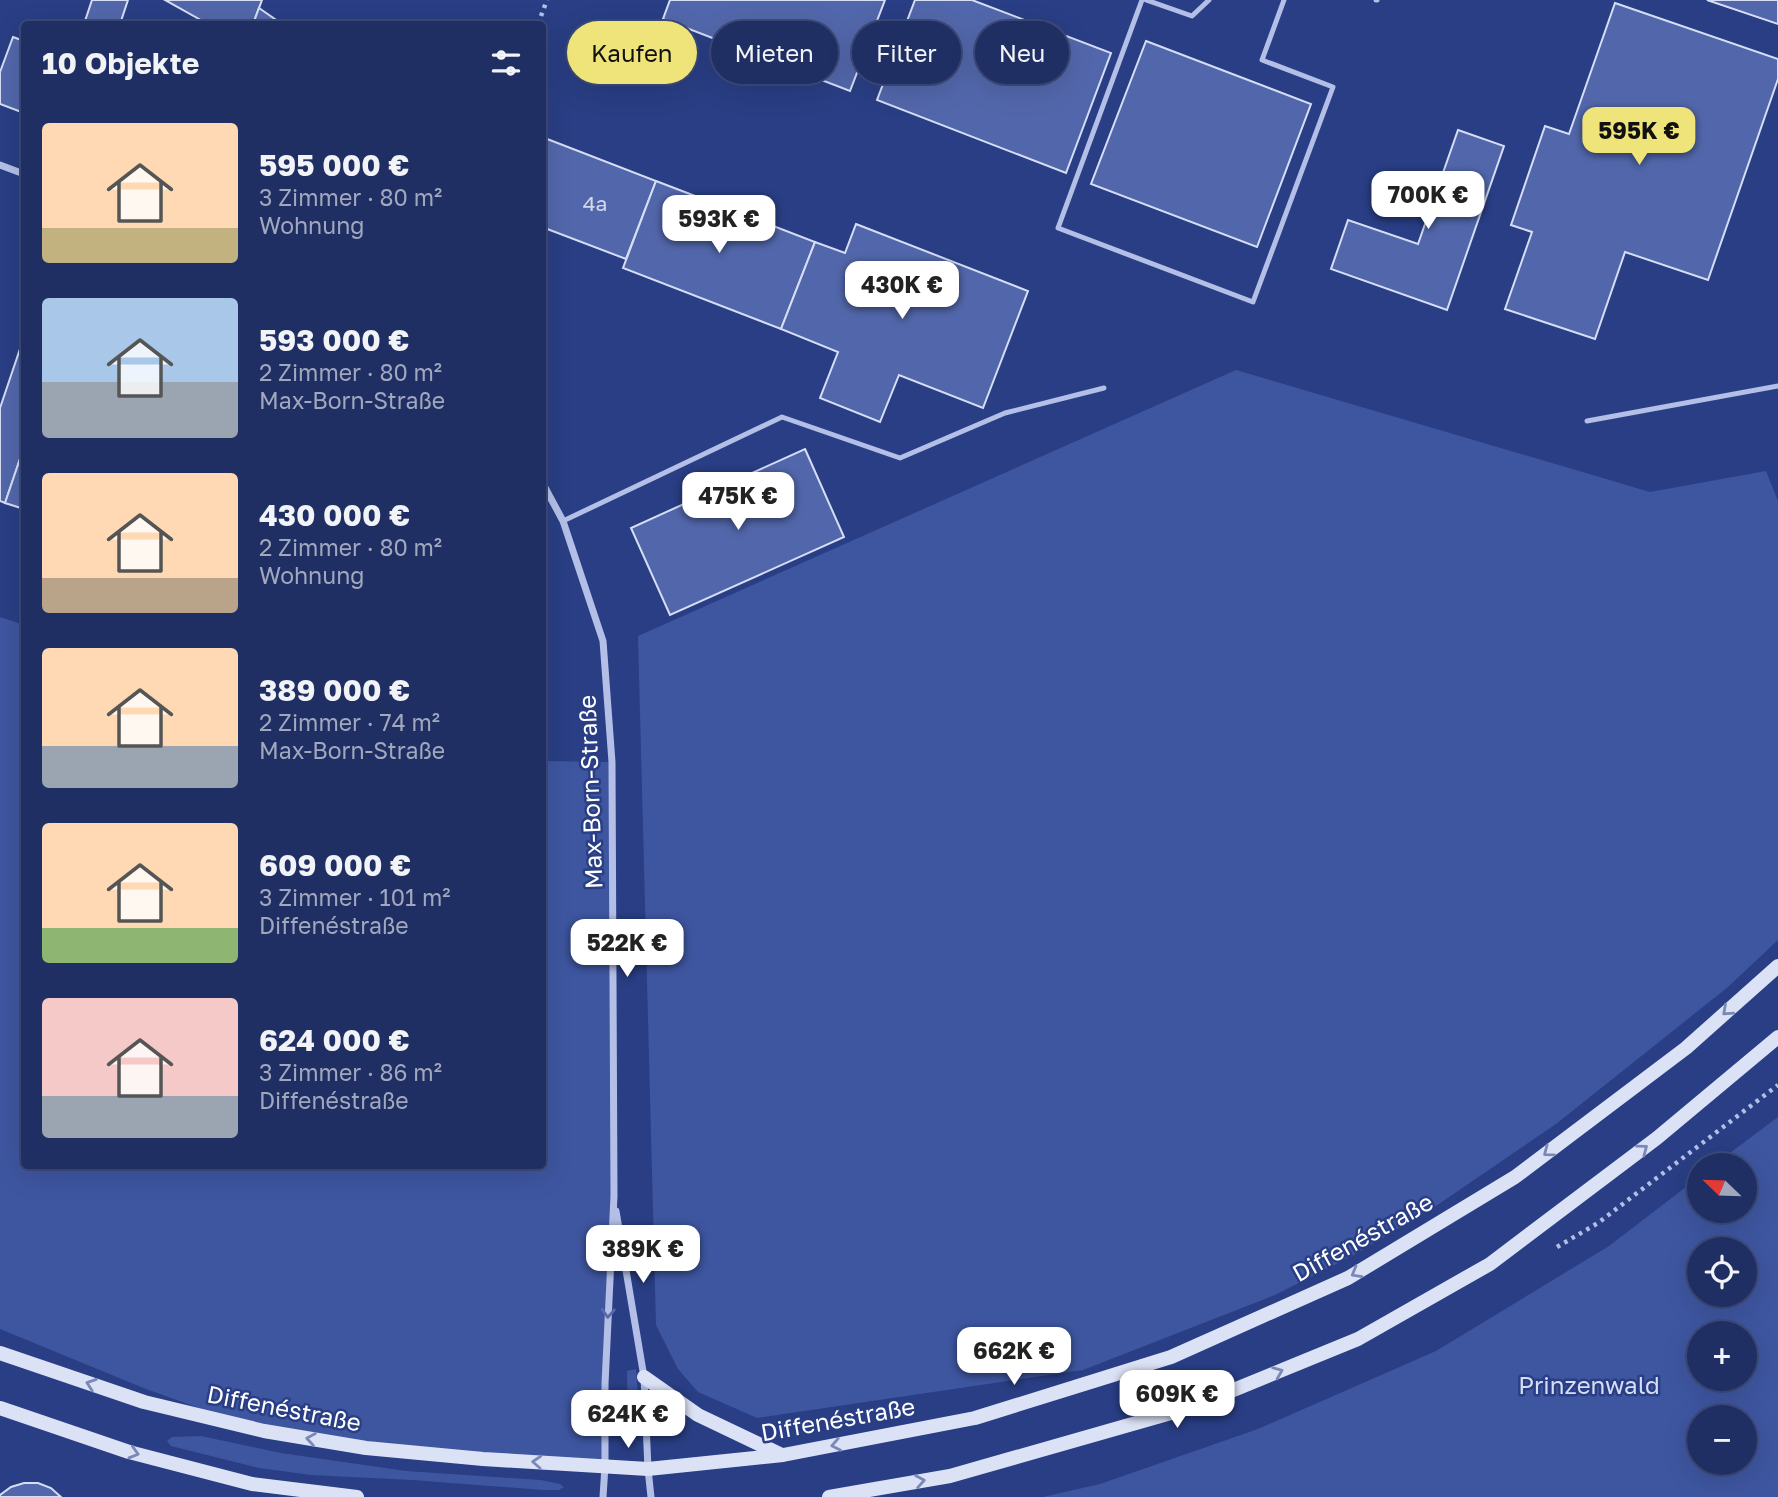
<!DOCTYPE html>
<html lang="de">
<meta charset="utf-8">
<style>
:root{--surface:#1f2e63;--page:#273669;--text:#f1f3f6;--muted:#a1a8be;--line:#3c4a78;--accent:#eee47a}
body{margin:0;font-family:"Golos Text",sans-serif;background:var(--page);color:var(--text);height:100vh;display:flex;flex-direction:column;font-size:26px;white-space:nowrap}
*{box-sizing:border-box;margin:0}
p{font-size:23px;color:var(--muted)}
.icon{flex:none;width:38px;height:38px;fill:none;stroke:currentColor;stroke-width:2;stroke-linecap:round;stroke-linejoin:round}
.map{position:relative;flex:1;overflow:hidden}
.drawer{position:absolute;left:21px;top:21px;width:525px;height:1148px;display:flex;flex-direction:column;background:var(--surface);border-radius:7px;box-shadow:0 7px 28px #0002,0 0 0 2px var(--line)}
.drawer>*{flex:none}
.hud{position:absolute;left:567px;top:21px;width:665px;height:63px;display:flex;gap:14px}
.needle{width:46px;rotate:293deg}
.fabs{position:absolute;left:1687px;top:1153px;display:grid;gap:14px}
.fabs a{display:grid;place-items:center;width:70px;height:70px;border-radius:50%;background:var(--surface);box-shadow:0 7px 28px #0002,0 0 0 2px var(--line);font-size:35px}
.price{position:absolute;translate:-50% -60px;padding:0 16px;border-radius:14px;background:#fff;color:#222;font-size:23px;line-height:46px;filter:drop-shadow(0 2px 4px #0008)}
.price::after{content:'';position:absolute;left:50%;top:42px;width:21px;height:16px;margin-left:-10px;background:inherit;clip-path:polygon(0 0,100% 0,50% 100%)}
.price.active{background:var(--accent);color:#111}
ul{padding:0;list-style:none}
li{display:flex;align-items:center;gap:21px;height:175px;padding:0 21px}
li span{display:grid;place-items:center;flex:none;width:196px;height:140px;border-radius:7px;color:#555}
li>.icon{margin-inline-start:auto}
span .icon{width:84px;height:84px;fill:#fffc;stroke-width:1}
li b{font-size:30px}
h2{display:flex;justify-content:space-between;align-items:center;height:84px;padding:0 21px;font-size:30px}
.chip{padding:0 24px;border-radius:32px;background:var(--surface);box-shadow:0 7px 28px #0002,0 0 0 2px var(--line);font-size:24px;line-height:63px}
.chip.active{background:var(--accent);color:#111}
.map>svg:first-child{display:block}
.green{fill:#3e56a0;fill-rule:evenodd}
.building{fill:#5267ab;stroke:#d6def6;stroke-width:2}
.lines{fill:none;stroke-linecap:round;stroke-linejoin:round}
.path{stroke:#b3bfe7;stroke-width:4.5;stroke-dasharray:3.5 5;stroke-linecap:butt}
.lane{stroke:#b3bfe7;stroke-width:5}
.street{stroke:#b3bfe7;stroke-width:7}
.secondary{stroke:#dce2f6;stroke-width:14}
.oneway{stroke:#7a88b7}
.oneway2{stroke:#596ba7}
.labels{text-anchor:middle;stroke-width:5;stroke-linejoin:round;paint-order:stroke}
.number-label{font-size:21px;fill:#d4d9ea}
.street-label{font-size:24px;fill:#fff;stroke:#293e84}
.park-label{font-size:24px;fill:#d6def6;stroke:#293e84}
</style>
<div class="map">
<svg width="1778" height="1497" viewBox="0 0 1778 1497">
<rect width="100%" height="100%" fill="#293e84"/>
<g class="green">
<polygon points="1236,370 1650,492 1766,471 1778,501 1778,940 1728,987 1556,1124 1433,1208 1352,1256 1275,1295 1083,1370 757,1418 698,1392 678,1369 656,1325 638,636"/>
<polygon points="0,617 24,625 24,1166 542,1166 543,761 612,762 614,1196 605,1466 264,1431 146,1389 0,1329"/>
<path d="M1778 1117V1497H1043L1100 1484 1258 1429 1436 1351 1609 1246 1699 1177V1211H1745V1166L1714 1165ZM1699 1250H1745V1295H1699ZM1699 1334H1745V1379H1699ZM1699 1418H1745V1463H1699Z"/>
<polygon points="636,1369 640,1424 632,1442 628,1441 627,1371"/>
<polygon points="201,1436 281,1453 406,1471 541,1480 560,1484 564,1487 559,1490 543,1490 412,1480 311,1475 259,1468 171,1446 167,1441 172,1437"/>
</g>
<g class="building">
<polygon points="92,0 128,0 120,24 84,24"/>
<polygon points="165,0 262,0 253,24 208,24"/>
<polygon points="670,0 885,0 850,91 663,19"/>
<polygon points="915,0 972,0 1111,53 1066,173 877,100"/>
<polygon points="1707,0 1778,0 1778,24"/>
<polygon points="1615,3 1778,59 1778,79 1708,280 1625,252 1595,339 1505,309 1532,232 1511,225 1545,126 1569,134"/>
<polygon points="259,8 282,24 253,24"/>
<polygon points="13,37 24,41 24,113 0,104 0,72"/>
<polygon points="1146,41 1311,104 1257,247 1091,184"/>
<polygon points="1458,130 1504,146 1447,310 1331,269 1348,220 1418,244"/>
<polygon points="542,137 656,181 626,259 542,227"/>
<polygon points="656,181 815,242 781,329 623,268"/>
<polygon points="856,224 1028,291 983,408 899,375 880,422 820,398 838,352 781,329 815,242 845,253"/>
<polygon points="24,337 24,447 5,503 0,501 0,408"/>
<polygon points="24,447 24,509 5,503"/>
<polygon points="805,449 844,537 670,615 631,528"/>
<polygon points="24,1483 38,1483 51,1488 61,1497 0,1497 0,1495 11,1487"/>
</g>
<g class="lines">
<g class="path">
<polyline points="538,24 547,0"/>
<polyline points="1557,1247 1598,1223 1778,1085"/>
</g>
<g class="lane">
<polyline points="1142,0 1058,228 1253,302 1333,87 1262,60 1284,0"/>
<polyline points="1146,0 1192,16 1209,0"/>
<polyline points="1376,0 1377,0"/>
<polyline points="1587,421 1778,386"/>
<polyline points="563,521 782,417 900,458 1005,413 1104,388"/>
</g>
<g class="street">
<polyline points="0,165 24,174"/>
<polyline points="542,482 563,521 603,641 612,762 614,1196 605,1384 605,1466 603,1497"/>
<polyline points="616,1211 644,1377 648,1469 651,1497"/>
</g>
<g class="secondary">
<polyline points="0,1353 144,1402 264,1431 366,1448 483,1459 648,1469 783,1455 975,1418 1171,1357 1348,1278 1515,1177 1686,1048 1778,966"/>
<polyline points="644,1377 698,1415 782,1455"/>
<polyline points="0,1408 129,1452 252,1484 357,1497"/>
<polyline points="829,1497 950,1476 1192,1407 1358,1339 1490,1264 1657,1138 1778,1037"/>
</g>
</g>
<defs><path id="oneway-chevron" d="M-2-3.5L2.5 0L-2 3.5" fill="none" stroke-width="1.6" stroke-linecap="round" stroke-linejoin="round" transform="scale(1.75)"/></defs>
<g class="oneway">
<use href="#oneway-chevron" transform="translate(1727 1011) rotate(138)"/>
<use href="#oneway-chevron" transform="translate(1643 1149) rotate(-37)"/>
<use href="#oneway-chevron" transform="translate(1548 1152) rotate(143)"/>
<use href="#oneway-chevron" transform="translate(1356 1273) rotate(150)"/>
<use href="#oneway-chevron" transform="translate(1278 1372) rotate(-22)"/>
<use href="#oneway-chevron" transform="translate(91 1384) rotate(-161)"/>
<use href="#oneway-chevron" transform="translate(311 1439) rotate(-171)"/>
<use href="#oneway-chevron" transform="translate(836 1445) rotate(169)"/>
<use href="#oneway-chevron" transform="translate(134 1453) rotate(16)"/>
<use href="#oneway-chevron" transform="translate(537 1462) rotate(-177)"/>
<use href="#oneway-chevron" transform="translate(920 1481) rotate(-10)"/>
</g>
<use class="oneway2" href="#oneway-chevron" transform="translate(608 1313) rotate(93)"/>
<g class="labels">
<g class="number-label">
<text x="595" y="211">4a</text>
</g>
<g class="street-label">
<text transform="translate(591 792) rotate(-92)" y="8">Max-Born-Straße</text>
<text transform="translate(1363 1238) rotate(-29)" y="8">Diffenéstraße</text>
<text transform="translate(284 1409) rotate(11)" y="8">Diffenéstraße</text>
<text transform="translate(838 1420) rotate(-10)" y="8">Diffenéstraße</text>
</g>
<g class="park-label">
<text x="1589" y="1394">Prinzenwald</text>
</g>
</g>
</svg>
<div class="fabs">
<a><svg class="needle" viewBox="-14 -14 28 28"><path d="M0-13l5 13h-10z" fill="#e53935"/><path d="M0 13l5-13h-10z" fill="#a1a8be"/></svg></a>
<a><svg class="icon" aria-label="locate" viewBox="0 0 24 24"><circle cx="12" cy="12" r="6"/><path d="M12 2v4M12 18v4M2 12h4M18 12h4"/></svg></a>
<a>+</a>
<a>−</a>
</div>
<b class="price active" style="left:1639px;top:167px">595K €</b>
<b class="price" style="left:1428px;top:231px">700K €</b>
<b class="price" style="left:719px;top:255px">593K €</b>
<b class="price" style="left:902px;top:321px">430K €</b>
<b class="price" style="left:738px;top:532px">475K €</b>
<b class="price" style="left:627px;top:979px">522K €</b>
<b class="price" style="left:643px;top:1285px">389K €</b>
<b class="price" style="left:1014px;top:1387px">662K €</b>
<b class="price" style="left:1177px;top:1430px">609K €</b>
<b class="price" style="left:628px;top:1450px">624K €</b>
<div class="hud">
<a class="chip active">Kaufen</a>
<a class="chip">Mieten</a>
<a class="chip">Filter</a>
<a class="chip">Neu</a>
</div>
<section class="drawer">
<h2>10 Objekte<svg class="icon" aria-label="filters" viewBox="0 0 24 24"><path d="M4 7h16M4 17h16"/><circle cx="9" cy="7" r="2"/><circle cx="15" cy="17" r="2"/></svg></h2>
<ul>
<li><span style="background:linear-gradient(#ffd9b3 75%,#c2b280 0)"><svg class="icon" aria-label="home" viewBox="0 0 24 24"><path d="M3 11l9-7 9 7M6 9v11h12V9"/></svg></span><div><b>595 000 €</b><p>3 Zimmer · 80 m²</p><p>Wohnung</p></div></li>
<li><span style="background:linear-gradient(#a9c7e8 60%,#9aa5b1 0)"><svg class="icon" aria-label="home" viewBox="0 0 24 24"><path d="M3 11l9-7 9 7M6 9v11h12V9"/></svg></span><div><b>593 000 €</b><p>2 Zimmer · 80 m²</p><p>Max-Born-Straße</p></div></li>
<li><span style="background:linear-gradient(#ffd9b3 75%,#b9a48a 0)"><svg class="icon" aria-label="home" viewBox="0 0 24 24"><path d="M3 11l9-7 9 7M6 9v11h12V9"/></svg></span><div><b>430 000 €</b><p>2 Zimmer · 80 m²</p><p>Wohnung</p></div></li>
<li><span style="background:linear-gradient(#ffd9b3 70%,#9aa5b1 0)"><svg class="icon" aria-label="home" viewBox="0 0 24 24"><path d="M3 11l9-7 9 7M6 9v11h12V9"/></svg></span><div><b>389 000 €</b><p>2 Zimmer · 74 m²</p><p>Max-Born-Straße</p></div></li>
<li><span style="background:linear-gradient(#ffd9b3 75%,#8fb573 0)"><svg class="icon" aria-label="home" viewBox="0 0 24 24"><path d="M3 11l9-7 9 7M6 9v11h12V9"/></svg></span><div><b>609 000 €</b><p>3 Zimmer · 101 m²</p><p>Diffenéstraße</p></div></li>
<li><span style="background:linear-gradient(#f6c9c9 70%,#9aa5b1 0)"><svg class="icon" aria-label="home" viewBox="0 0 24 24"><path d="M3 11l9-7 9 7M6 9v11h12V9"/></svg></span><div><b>624 000 €</b><p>3 Zimmer · 86 m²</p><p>Diffenéstraße</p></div></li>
</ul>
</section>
</div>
